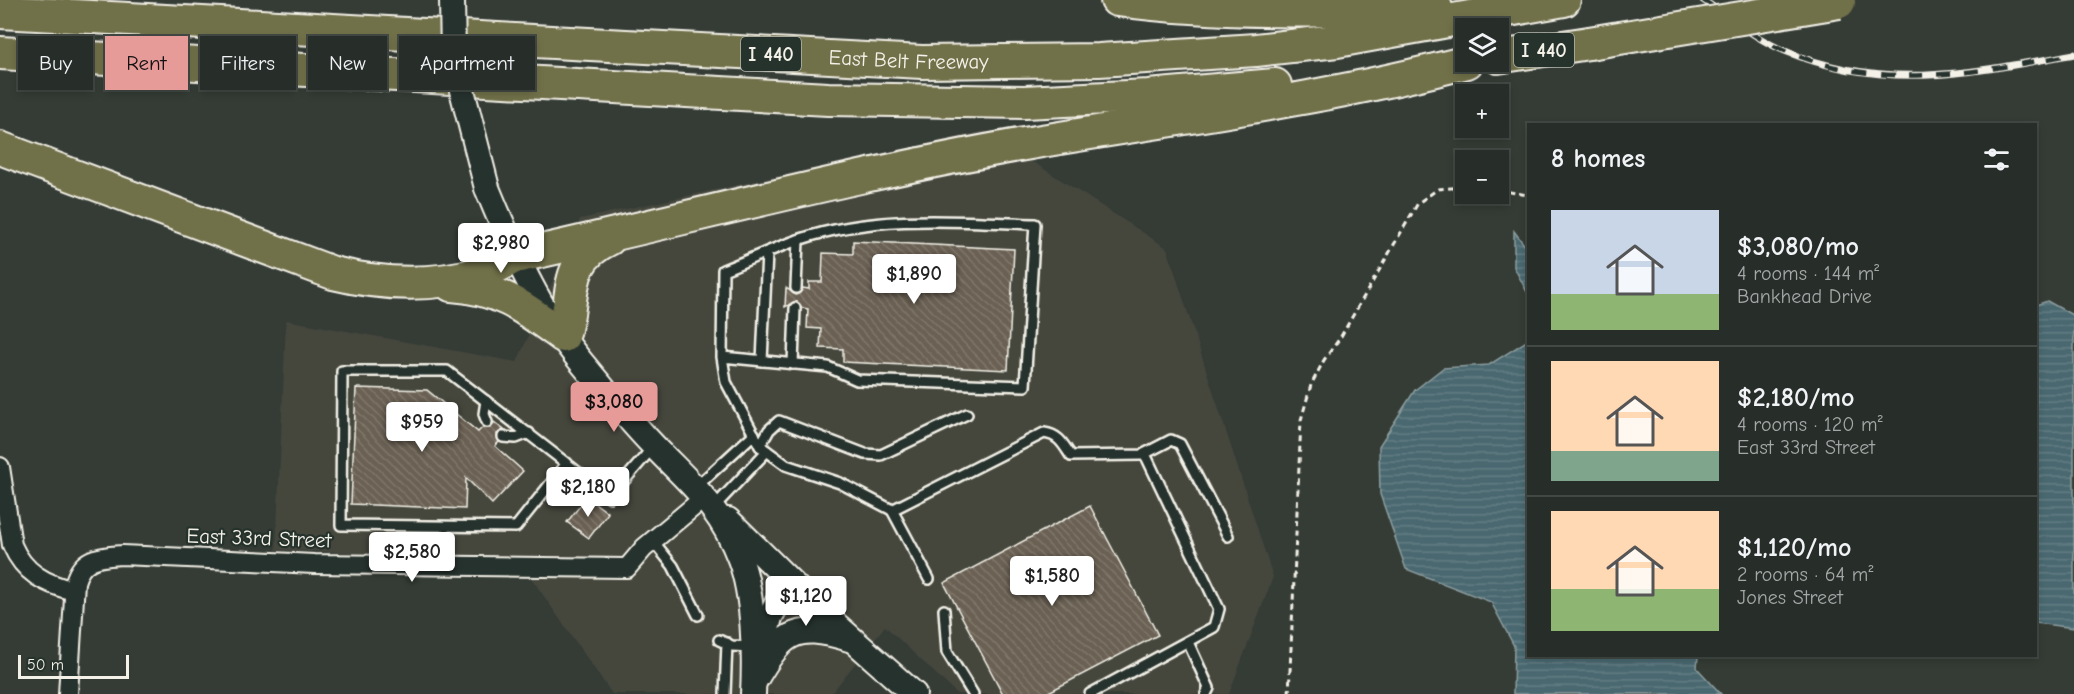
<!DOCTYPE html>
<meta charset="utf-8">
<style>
:root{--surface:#272d28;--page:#333934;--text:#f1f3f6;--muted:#a4a8a8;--line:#434945;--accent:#e69b98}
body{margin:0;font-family:"Comic Neue",sans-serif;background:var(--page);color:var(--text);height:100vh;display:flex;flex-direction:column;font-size:22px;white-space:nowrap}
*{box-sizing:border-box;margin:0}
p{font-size:20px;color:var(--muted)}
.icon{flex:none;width:33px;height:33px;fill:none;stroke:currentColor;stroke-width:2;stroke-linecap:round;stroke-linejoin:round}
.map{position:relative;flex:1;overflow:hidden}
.side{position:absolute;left:1527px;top:123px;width:510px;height:534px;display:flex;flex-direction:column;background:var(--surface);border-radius:0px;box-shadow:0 3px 9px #0003,0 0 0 2px var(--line)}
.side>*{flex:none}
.hud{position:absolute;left:18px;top:36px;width:570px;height:54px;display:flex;gap:12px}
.buttons{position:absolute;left:1455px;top:18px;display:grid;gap:12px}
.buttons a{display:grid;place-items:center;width:54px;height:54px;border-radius:0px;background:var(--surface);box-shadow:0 3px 9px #0003,0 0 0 2px var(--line);font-size:30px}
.scale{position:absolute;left:18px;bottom:15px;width:111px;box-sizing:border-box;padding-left:6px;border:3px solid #f4f1e8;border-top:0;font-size:16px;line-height:21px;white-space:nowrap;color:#f4f1e8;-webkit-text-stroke:4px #26332d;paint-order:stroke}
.price{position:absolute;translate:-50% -51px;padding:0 14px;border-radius:6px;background:#fff;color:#222;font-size:20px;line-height:39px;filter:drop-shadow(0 2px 3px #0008)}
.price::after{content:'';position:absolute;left:50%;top:36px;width:18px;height:14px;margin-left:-9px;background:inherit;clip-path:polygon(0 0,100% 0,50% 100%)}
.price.on{background:var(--accent);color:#111}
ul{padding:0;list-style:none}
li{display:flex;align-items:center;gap:18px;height:150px;padding:0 24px}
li+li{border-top:2px solid var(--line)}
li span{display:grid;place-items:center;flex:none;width:168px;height:120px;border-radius:0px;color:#555}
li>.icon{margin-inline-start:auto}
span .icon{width:72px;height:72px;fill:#fffc;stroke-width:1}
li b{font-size:26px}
h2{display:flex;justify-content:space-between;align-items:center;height:72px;padding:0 24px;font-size:26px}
.chip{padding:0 21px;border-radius:0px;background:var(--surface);box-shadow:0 3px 9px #0003,0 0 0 2px var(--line);font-size:21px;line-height:54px}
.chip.on{background:var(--accent);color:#111}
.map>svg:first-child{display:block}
.built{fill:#44473e}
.water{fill:url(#water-rules);stroke:#8e9ea0;stroke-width:1.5}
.building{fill:url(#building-back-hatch);stroke:#f4f1e8;stroke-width:1.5}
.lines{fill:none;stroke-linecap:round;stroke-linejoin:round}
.lane-casing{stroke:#f4f1e8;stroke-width:14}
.street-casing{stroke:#f4f1e8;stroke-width:22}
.secondary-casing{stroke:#f4f1e8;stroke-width:28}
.highway-casing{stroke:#f4f1e8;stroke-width:36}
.path{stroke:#f4f1e8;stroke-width:3;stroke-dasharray:6 4.5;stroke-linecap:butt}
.lane{stroke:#26332d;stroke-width:9}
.street{stroke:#26332d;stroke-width:18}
.secondary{stroke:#26332d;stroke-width:24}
.highway{stroke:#70704a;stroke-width:32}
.rail-casing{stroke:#f4f1e8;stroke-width:7}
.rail{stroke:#26332d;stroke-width:4.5;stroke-dasharray:14;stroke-linecap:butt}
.secondary-bridge-casing{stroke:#f4f1e8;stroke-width:28;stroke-linecap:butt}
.highway-bridge-casing{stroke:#f4f1e8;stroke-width:36;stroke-linecap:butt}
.secondary-bridge{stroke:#26332d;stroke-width:24}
.highway-bridge{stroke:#70704a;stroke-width:32}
.labels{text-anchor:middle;stroke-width:4.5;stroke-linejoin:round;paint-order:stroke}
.shield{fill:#26332d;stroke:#b6b8b0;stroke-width:1.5}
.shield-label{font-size:20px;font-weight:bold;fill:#f4f1e8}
.street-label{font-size:21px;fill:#f4f1e8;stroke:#26332d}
</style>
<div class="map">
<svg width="2074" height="694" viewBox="0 0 2074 694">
<defs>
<pattern id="water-rules" width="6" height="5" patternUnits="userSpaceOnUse" patternTransform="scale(1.5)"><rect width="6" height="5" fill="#4a6770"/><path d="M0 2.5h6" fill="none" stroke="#657d84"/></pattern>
<pattern id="building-back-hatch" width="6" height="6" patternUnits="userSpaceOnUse" patternTransform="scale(1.5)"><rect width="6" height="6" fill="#6a6153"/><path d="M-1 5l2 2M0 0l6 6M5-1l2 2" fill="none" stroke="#80786c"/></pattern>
</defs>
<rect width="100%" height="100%" fill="#343c35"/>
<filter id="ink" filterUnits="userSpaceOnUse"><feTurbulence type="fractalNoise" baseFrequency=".0167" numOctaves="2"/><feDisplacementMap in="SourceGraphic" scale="12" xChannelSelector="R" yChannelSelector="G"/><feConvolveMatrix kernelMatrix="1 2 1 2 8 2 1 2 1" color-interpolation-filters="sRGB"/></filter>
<g filter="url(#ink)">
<polygon class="built" points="985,131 1167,248 1273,577 1229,694 957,694 885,626 831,694 612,694 518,559 276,550 286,320 517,362 580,219"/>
<g class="water">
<polygon points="1514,231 1528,250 1528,294 1514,267"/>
<polygon points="2047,301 2074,316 2074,628 2036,623 2036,305"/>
<polygon points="1528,340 1528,656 1698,656 1697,668 1721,694 1513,694 1514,646 1491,602 1406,569 1380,494 1379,446 1415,390 1443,368 1489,365"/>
</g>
<g class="building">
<polygon points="853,241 1014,249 1008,370 843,362 843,349 820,348 821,329 807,328 808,309 802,308 796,301 785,307 786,288 796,295 803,288 809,289 809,282 822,282 823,253 853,254"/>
<polygon points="356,388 427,390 478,432 483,427 490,428 494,422 504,430 497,434 499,442 495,446 523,471 492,504 466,478 465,509 351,504"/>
<polygon points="587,497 608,513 589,538 567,522"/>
<polygon points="1090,506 1158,635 1045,694 1003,694 944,583"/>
</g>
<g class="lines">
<defs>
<g id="lane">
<polyline points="796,288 798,240"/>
<path d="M722 357 828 367 857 380 1025 386 1035 224C957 221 875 214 801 239 774 248 749 260 723 270L722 357 726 382 760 446 786 465 840 483 892 510 1044 433C1059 435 1063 444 1071 456L1142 455 1171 440 1180 444 1228 536"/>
<polyline points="762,361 767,253"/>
<polyline points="793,364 795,308"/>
<polyline points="486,401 484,414 487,422"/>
<polyline points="503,437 516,438 529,433"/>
<polyline points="760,446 769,430 779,421 865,454 881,455 967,414"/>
<polyline points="567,463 516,527 341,525 342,371 447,371 610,497 654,446"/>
<polyline points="696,487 754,434"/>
<polyline points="715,506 767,451"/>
<polyline points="892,510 929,579"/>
<polyline points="653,541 673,566 698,615"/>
<polyline points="944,610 947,652 973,694"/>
<polyline points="719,640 732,646 751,647"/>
<polyline points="1188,642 1209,688 1206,694"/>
<polyline points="725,694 727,643"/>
<polyline points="1090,694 1214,627 1219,609 1145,454"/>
</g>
<g id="street">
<path d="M0 467 12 545C24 573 45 584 74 591"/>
<path d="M68 694 75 582C82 557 99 557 122 555L314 564 627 568 644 548 705 497"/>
</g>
<g id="secondary">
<path d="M487 188C512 249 539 312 582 363 605 391 628 419 653 445 690 484 720 506 740 559 754 596 755 655 753 694"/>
<polyline points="728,520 817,608 914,694"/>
<polyline points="760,657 770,617 789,582"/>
<path d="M754 682C782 635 792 621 849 639"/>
</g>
<g id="highway">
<path d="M1117 0C1223 14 1329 11 1436 8"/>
<path id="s1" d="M0 12 922 62 1099 60 1256 50 1337 41 1564 0"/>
<polyline points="0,53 828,99 1024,102 1148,96 1275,85"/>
<polyline points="1498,57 1589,43"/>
<path d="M0 148 333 273C382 285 432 287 481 273 493 270 504 262 515 257 687 219 857 173 1030 143 1176 118 1323 100 1467 62"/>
<path d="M451 285C500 288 525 308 563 336 576 296 562 261 609 239"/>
</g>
</defs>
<use href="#lane" class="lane-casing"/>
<use href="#street" class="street-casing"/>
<use href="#secondary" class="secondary-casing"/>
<use href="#highway" class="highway-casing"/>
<g class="path">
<polyline points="1498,190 1528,195"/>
<polyline points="1289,694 1301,420 1311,385 1324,360 1340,338 1418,203 1438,189 1466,187"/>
</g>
<use href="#lane" class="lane"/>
<use href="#street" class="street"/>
<use href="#secondary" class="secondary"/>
<use href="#highway" class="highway"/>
<defs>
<path id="rail" d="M1703 0C1729 17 1756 39 1785 51 1885 92 1973 73 2074 54"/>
</defs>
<use href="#rail" class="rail-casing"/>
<use href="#rail" class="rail"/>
<defs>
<polyline id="secondary-bridge" points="452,0 453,55 487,188"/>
<polyline id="highway-bridge" points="1589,43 1839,2"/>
</defs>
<use href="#secondary-bridge" class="secondary-bridge-casing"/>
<use href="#highway-bridge" class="highway-bridge-casing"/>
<use href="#secondary-bridge" class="secondary-bridge"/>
<use href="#highway-bridge" class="highway-bridge"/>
</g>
</g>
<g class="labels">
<g class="shield">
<rect x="1514" y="33" width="60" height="34" rx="4.5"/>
<rect x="741" y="37" width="60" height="34" rx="4.5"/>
</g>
<g class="shield-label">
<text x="1544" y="57">I 440</text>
<text x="771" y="61">I 440</text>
</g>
<g class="street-label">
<text dy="7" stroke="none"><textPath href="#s1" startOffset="910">East Belt Freeway</textPath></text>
<text transform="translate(259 538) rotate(2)" y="7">East 33rd Street</text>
</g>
</g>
</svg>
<div class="buttons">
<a><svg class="icon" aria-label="layers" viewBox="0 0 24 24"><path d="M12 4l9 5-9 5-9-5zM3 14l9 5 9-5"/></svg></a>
<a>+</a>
<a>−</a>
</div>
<div class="scale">50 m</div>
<b class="price" style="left:501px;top:274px">$2,980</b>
<b class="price" style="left:914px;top:305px">$1,890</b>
<b class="price on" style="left:614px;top:433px">$3,080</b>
<b class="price" style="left:422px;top:453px">$959</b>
<b class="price" style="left:588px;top:518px">$2,180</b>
<b class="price" style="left:412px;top:583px">$2,580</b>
<b class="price" style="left:1052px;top:607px">$1,580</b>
<b class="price" style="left:806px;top:627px">$1,120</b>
<div class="hud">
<a class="chip">Buy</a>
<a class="chip on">Rent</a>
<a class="chip">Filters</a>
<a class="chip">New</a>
<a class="chip">Apartment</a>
</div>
<section class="side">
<h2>8 homes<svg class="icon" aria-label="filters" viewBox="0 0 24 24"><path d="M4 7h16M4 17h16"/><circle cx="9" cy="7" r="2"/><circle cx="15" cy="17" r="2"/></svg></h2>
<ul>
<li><span style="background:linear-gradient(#c9d6e8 70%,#8fb573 0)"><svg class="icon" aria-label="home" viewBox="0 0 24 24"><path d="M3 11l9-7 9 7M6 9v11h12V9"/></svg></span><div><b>$3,080/mo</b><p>4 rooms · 144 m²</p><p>Bankhead Drive</p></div></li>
<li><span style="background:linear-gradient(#ffd9b3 75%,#7fa58c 0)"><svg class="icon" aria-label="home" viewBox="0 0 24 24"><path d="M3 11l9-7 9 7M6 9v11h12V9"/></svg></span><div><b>$2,180/mo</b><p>4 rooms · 120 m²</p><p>East 33rd Street</p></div></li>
<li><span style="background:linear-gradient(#ffd9b3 65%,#8fb573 0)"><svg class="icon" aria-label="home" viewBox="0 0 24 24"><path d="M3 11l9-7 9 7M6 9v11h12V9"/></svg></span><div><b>$1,120/mo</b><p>2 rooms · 64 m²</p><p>Jones Street</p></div></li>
</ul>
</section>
</div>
